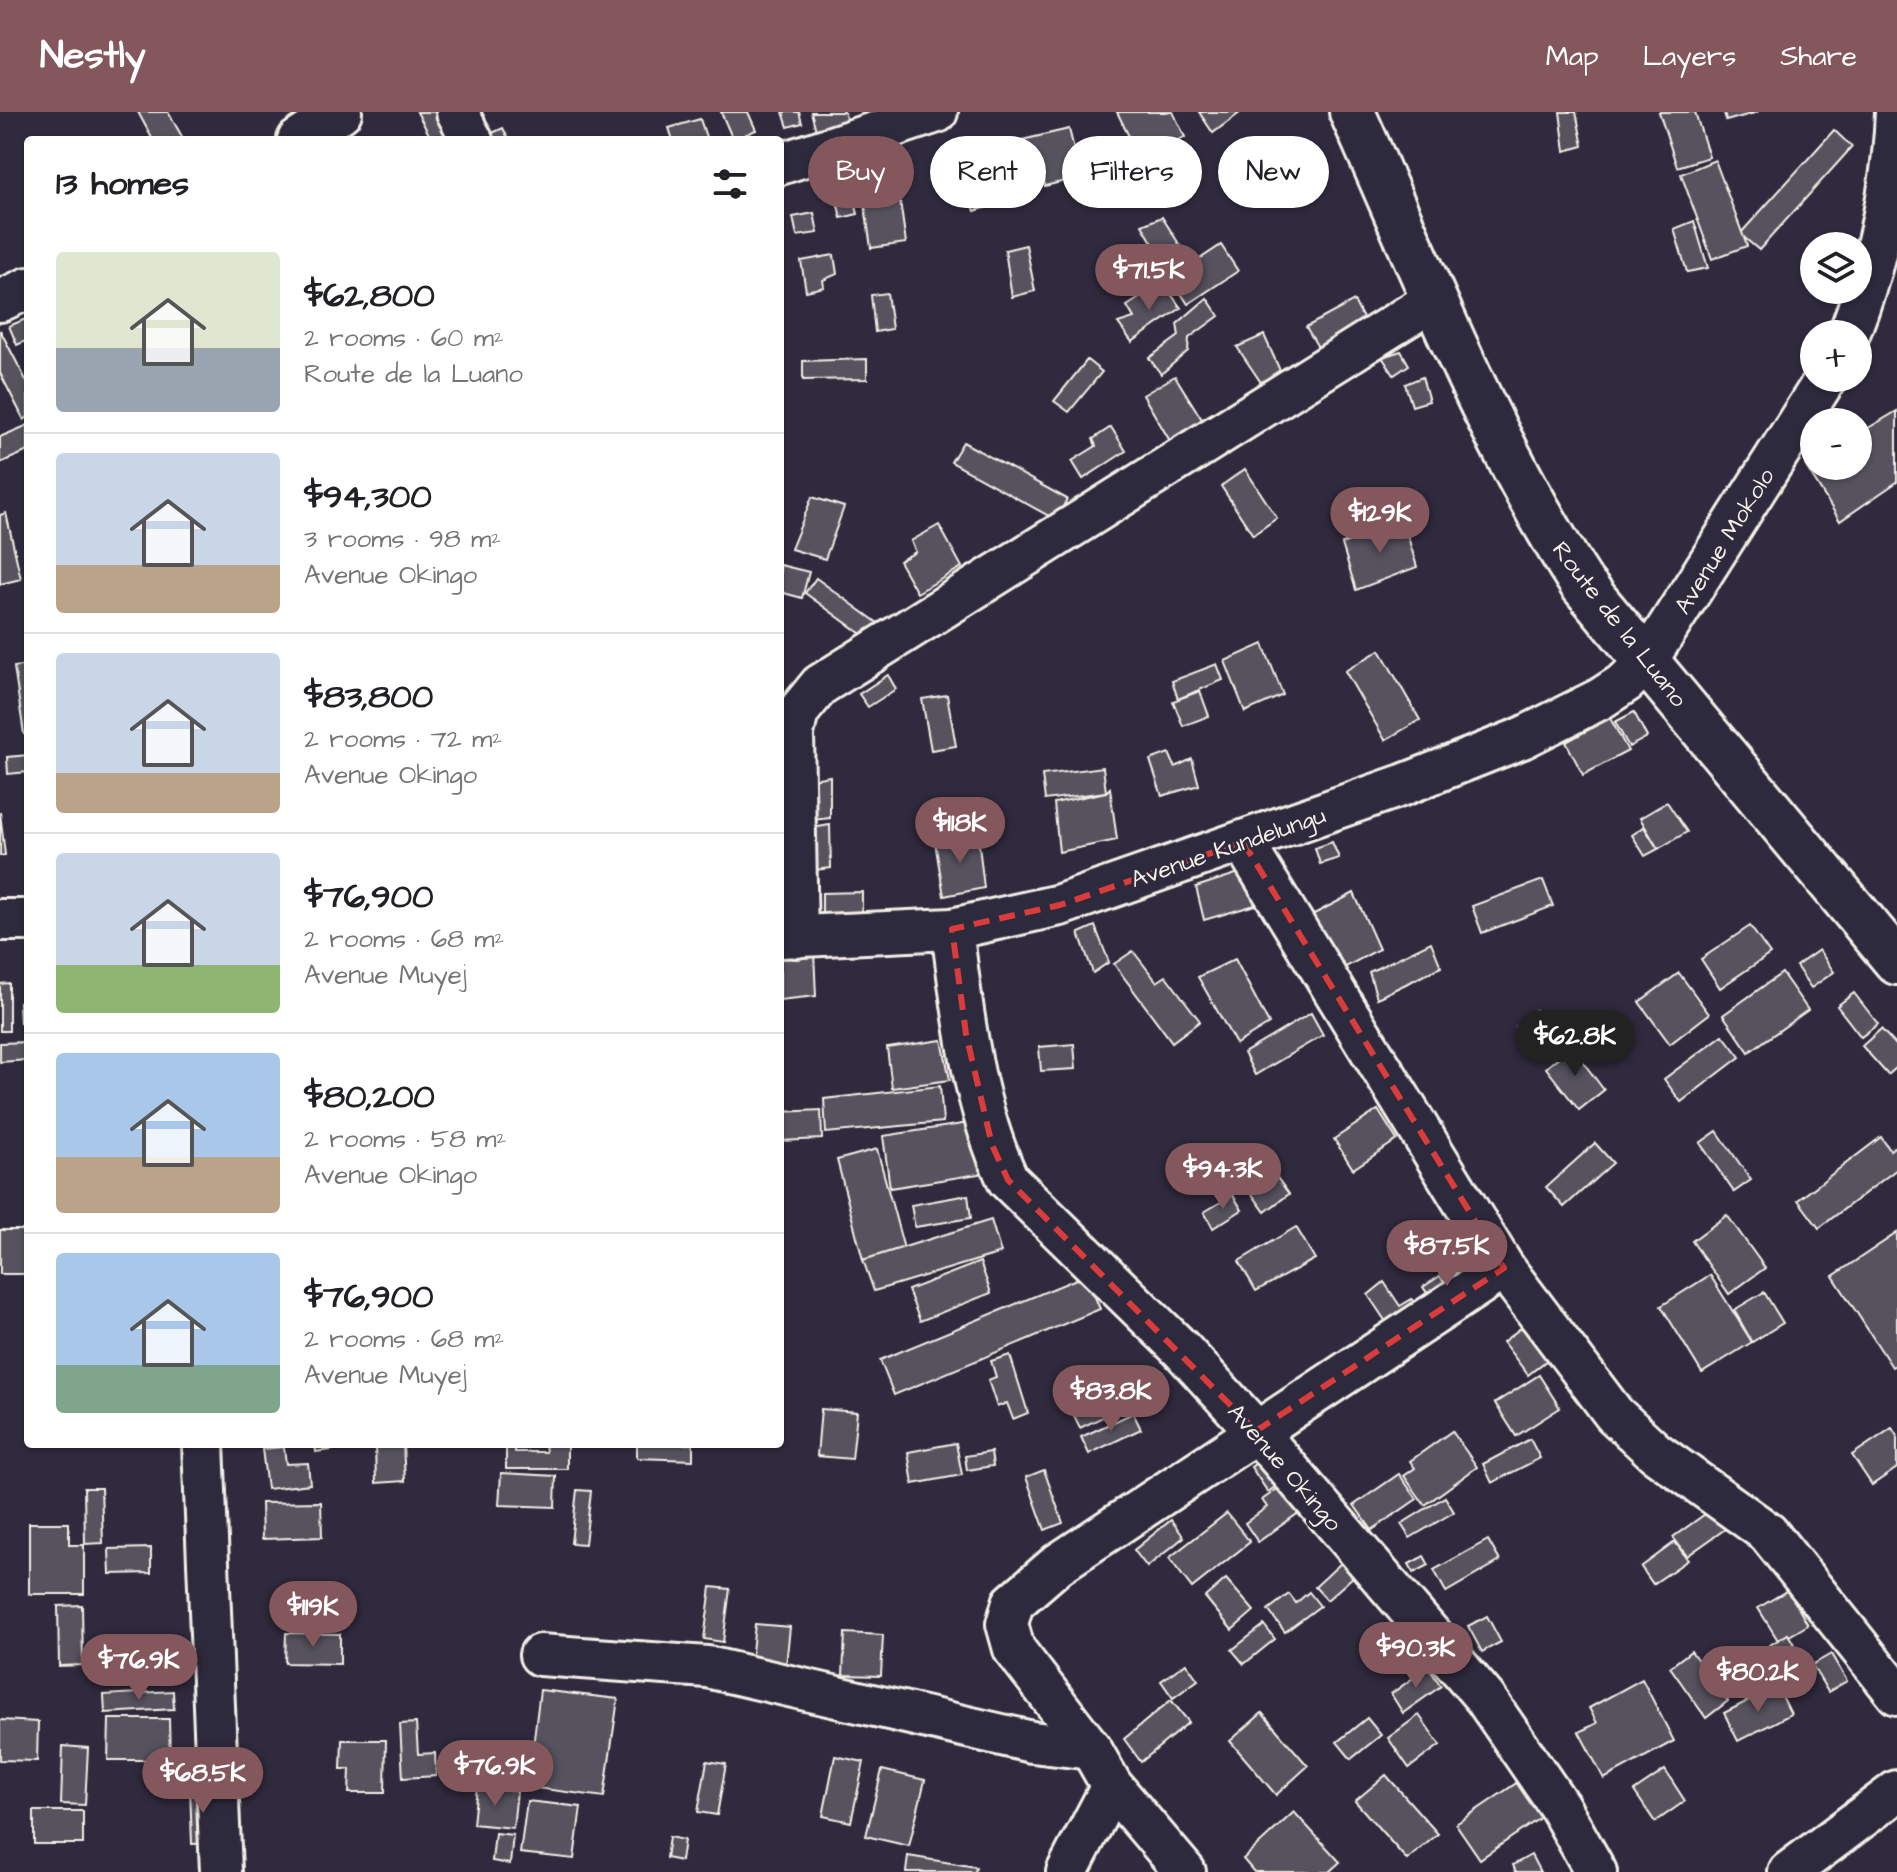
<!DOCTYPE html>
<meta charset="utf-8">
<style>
:root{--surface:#fff;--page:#f2f2f2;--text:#202124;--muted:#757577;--line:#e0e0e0;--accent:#84575d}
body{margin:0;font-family:"Architects Daughter",sans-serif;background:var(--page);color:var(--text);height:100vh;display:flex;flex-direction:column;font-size:30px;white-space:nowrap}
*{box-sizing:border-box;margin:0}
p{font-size:26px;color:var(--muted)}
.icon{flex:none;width:44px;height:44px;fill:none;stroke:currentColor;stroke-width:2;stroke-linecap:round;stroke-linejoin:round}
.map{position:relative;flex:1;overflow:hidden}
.details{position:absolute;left:24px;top:24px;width:760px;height:1312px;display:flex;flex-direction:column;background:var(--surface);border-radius:8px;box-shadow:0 2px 6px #0004}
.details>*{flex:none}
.guide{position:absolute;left:808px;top:24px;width:760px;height:72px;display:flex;gap:16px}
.tools{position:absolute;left:1800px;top:120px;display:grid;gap:16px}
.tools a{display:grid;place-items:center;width:72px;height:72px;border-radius:50%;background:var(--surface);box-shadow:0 2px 6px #0004;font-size:40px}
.price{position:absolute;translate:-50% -68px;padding:0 18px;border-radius:28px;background:var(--accent);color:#fff;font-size:26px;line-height:52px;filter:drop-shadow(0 2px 4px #0008)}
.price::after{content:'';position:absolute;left:50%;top:48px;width:24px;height:18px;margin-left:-12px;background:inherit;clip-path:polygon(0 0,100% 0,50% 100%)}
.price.selected{background:#222;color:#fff}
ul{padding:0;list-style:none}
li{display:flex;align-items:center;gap:24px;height:200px;padding:0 32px}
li+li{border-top:2px solid var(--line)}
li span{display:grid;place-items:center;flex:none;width:224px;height:160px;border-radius:8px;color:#555}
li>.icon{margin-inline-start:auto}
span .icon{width:96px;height:96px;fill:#fffc;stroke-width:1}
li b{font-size:34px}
h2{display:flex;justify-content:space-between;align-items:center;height:96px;padding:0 32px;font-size:34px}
.pill{padding:0 28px;border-radius:36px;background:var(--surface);box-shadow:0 2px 6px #0004;font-size:28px;line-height:72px}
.pill.selected{background:var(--accent);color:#fff}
header{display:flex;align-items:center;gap:48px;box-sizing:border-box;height:112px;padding:0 40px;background:var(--accent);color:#fff}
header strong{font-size:38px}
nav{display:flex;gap:44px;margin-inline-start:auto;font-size:28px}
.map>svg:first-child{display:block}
.building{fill:#56525f;stroke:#f4f1e8;stroke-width:2}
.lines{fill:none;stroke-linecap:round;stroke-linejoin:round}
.street-casing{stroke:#f4f1e8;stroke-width:46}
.secondary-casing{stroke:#f4f1e8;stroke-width:50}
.street{stroke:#2f2a3d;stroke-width:40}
.secondary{stroke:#2f2a3d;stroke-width:44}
.marked{fill:none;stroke:#d93c3b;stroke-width:6;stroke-dasharray:16 10;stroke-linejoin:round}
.labels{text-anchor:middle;stroke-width:6;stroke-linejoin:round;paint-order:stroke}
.street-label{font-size:24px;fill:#f4f1e8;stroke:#2f2a3d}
</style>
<header>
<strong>Nestly</strong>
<nav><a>Map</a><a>Layers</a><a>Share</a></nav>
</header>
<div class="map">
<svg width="1897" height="1760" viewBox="0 0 1897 1760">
<rect width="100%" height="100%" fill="#2f2a3d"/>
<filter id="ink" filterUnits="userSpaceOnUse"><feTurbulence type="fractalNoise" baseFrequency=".0125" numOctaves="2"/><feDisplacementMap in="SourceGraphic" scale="16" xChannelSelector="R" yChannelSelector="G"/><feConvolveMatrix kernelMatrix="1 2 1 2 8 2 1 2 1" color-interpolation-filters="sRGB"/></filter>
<g filter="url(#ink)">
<g class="building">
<polygon points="138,0 168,0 184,28 153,28"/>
<polygon points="417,0 450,0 466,28 432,28"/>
<polygon points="721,0 748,0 756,18 733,28"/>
<polygon points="783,0 799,0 802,11 788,15"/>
<polygon points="811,0 844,0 848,12 817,22"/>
<polygon points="1117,0 1173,0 1185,25 1140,47"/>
<polygon points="1199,0 1241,0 1213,21"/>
<polygon points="1560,0 1576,0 1583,34 1565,39"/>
<polygon points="1659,0 1695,0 1709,45 1677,55"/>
<polygon points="1724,0 1758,0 1726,9"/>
<polygon points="700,7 707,28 673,28 669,16"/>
<polygon points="503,16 509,28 491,28 488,23"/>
<polygon points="1069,17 1081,65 1045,74 1042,60 1031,63 1022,28"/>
<polygon points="1834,18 1852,35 1759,138 1740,122"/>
<polygon points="987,40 1003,90 975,99 959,49"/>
<polygon points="1715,48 1747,134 1712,147 1681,62"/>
<polygon points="848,59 858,102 841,106 831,63"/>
<polygon points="900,89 906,131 871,136 865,94"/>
<polygon points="814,101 818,121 797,124 793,105"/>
<polygon points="1162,105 1188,146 1169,159 1142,113"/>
<polygon points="1694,109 1708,156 1687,160 1674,117"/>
<polygon points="1026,133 1035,179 1012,185 1005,138"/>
<polygon points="1221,133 1238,159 1188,192 1171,166"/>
<polygon points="834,143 837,162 823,168 824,175 806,179 801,149"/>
<polygon points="1163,171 1181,196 1132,230 1118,211 1134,206 1127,194"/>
<polygon points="887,181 892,217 875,220 871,183"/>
<polygon points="1207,186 1219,204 1189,226 1188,239 1161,262 1149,246 1179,224 1177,212"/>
<polygon points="1354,189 1368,216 1322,242 1306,215"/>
<polygon points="28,206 28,228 17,233 9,214"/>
<polygon points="0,218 28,272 28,305 24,308 0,261"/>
<polygon points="1264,223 1282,263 1262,272 1237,235"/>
<polygon points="1401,239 1409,253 1394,263 1382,245"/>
<polygon points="867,247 867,267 803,268 803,249"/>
<polygon points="1087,248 1102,260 1069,300 1054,289"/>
<polygon points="1175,264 1206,314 1173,334 1143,283"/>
<polygon points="1422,265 1429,289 1412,294 1405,272"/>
<polygon points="1897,299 1897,370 1840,409 1805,353 1814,348 1814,354 1858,354 1858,322"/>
<polygon points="28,313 28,339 0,351 0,325"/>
<polygon points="1111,315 1126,339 1083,367 1072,349 1096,334 1093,327"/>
<polygon points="963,330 1067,387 1056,408 951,350"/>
<polygon points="1245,357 1277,406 1253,423 1221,374"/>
<polygon points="812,385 844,395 825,447 791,437"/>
<polygon points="6,401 21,467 0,472 0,403"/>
<polygon points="1403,408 1417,455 1356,478 1342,432"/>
<polygon points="939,413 962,455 917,481 899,449 916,440 911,429"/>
<polygon points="780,453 809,460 802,486 780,480"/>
<polygon points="816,466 882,514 871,529 805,481"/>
<polygon points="1263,532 1283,583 1245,600 1225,549"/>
<polygon points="1380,538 1420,608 1385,628 1345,559"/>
<polygon points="1217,552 1223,568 1178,587 1172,569"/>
<polygon points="28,553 28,621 24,622 14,555"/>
<polygon points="888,563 896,577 868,595 859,582"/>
<polygon points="1200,579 1209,604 1183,614 1173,589"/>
<polygon points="947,583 956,634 931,638 922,587"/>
<polygon points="1634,600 1647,625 1629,635 1615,610"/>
<polygon points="1610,606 1628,639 1583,663 1566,630"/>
<polygon points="1169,641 1175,655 1192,647 1199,673 1162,684 1150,648"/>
<polygon points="28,643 28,660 8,662 7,645"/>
<polygon points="1103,655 1106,680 1045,688 1042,663"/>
<polygon points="830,664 830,706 813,708 812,667"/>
<polygon points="1110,676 1117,728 1059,740 1054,691 1106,680"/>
<polygon points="1667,690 1687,720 1658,737 1640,706"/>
<polygon points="0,700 5,743 0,744"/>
<polygon points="830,713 831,756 815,758 812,716"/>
<polygon points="1644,715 1658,737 1645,744 1632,723"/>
<polygon points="978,724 984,776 944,784 935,730"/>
<polygon points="1332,730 1339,746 1320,752 1315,736"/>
<polygon points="1245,759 1255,793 1204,808 1196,775"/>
<polygon points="1543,768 1553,794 1482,821 1472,794"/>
<polygon points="862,780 862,805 822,806 822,781"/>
<polygon points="1354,781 1379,837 1342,857 1312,803"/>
<polygon points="1095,814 1109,850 1093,861 1079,821"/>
<polygon points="1750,814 1770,842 1720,876 1701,847"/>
<polygon points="1431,830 1441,855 1377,886 1369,860"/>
<polygon points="1819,838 1834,860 1811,876 1796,854"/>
<polygon points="1133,839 1157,870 1166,864 1200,909 1172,930 1114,852"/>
<polygon points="814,840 816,884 780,888 780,844"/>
<polygon points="1235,847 1269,912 1236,932 1198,865"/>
<polygon points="1679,861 1709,902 1670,932 1639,890"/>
<polygon points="1782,861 1808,898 1749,940 1723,903"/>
<polygon points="9,871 9,919 0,919 0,872"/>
<polygon points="1854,881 1878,912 1861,925 1837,894"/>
<polygon points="28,889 28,909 20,910 19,890"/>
<polygon points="1536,898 1562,927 1540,945 1516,915"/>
<polygon points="1311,901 1323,923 1255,963 1244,941"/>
<polygon points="1881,917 1897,934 1897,955 1888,963 1862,934"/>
<polygon points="1723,923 1740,945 1681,990 1664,967"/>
<polygon points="942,928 950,968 892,976 887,936"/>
<polygon points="28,930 28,948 0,950 0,931"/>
<polygon points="1074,932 1076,957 1041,959 1039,935"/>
<polygon points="1571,934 1604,978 1579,998 1546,956"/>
<polygon points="940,974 943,1010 826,1021 824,987"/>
<polygon points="821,998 822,1027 780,1029 780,1000"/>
<polygon points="1378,998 1397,1028 1353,1057 1334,1027"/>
<polygon points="976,1010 985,1061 890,1076 883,1024"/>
<polygon points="1717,1019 1751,1068 1734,1080 1700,1031"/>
<polygon points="1881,1025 1890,1038 1897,1033 1897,1057 1819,1116 1798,1088"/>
<polygon points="1595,1031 1613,1051 1564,1095 1546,1075"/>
<polygon points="1253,1033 1289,1082 1265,1100 1244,1071 1249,1067 1234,1047"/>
<polygon points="877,1037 904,1137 863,1148 837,1048"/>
<polygon points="968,1083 971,1106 915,1115 911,1093"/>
<polygon points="1233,1083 1242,1098 1213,1116 1204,1100"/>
<polygon points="1727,1103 1765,1156 1729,1182 1692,1129"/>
<polygon points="991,1108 1001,1141 874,1179 863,1148"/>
<polygon points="1296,1115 1315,1147 1256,1179 1239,1149"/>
<rect x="0" y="1118" width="26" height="44"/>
<polygon points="1897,1121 1897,1252 1892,1255 1833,1164"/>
<polygon points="980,1150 991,1181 920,1209 908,1178"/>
<polygon points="1460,1157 1471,1173 1438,1197 1423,1175 1440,1164 1443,1169"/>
<polygon points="1086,1163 1100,1197 894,1283 880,1248"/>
<polygon points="1710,1163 1752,1230 1702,1261 1661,1194"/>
<polygon points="1384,1170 1400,1194 1412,1187 1421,1207 1394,1222 1368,1183"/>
<polygon points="1764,1180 1783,1211 1752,1230 1734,1198"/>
<polygon points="1522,1215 1547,1248 1528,1263 1503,1230"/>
<polygon points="1010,1243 1028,1301 1013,1307 1007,1291 997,1295 988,1268 996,1265 991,1249"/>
<polygon points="1539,1263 1560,1296 1516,1324 1495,1291"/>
<polygon points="1117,1275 1126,1294 1080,1316 1071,1297"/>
<polygon points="821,1297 857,1300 852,1347 817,1344"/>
<polygon points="1133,1301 1141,1317 1089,1342 1081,1325"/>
<polygon points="1892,1316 1897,1324 1897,1356 1872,1373 1852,1343"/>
<polygon points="1452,1319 1477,1355 1425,1393 1404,1364 1415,1356 1410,1349"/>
<polygon points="1530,1327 1540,1346 1492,1371 1483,1352"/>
<polygon points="956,1331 962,1363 913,1372 908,1340"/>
<polygon points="315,1332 331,1332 332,1338 316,1340"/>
<polygon points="403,1332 405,1369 376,1371 375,1333"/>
<polygon points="545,1332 567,1332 567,1357 506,1357 506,1333 515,1334 515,1340 546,1340"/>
<polygon points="637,1332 693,1332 693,1348 637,1346"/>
<polygon points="284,1335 286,1352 308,1351 310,1372 267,1377 262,1337"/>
<polygon points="991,1340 993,1354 967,1358 965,1344"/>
<polygon points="1267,1343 1285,1368 1268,1380 1251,1355"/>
<polygon points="1044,1358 1063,1411 1045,1418 1026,1365"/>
<polygon points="501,1361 556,1364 555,1395 499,1393"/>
<polygon points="1399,1362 1417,1387 1372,1418 1354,1393"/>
<polygon points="1288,1369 1307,1395 1258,1430 1245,1411 1267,1395 1262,1388"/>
<polygon points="84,1376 101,1376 103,1431 85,1432"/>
<polygon points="577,1378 591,1379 585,1432 571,1431"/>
<polygon points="1445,1385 1454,1400 1410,1426 1401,1412"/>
<polygon points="321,1390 322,1425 262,1427 261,1391"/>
<polygon points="1715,1395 1728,1415 1687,1444 1673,1425"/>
<polygon points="1227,1401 1250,1430 1192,1476 1169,1446"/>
<polygon points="1171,1408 1184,1425 1147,1455 1134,1438"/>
<polygon points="29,1411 69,1411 69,1433 84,1433 84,1482 29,1482"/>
<polygon points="1488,1428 1500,1449 1446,1480 1434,1458"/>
<polygon points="1675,1430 1688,1448 1653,1472 1641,1455"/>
<polygon points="151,1436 151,1461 110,1462 109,1437"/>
<polygon points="1424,1444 1429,1453 1414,1461 1409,1452"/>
<polygon points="1342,1450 1354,1464 1327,1488 1315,1475"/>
<polygon points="1226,1467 1254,1499 1232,1518 1205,1485"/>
<polygon points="711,1475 730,1477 723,1530 704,1527"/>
<polygon points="1788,1478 1808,1513 1779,1530 1758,1496"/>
<polygon points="1309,1480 1320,1494 1285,1520 1268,1498 1289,1482 1296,1491"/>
<polygon points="82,1493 83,1553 59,1554 58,1494"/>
<polygon points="1487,1504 1501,1530 1482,1540 1468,1514"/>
<polygon points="755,1512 790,1515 786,1553 751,1549"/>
<polygon points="1264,1513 1275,1527 1244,1552 1232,1538"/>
<polygon points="286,1521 340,1522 340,1552 285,1551"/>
<polygon points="845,1521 883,1523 881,1564 843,1563"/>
<polygon points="1788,1522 1804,1550 1754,1581 1737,1553"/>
<polygon points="1691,1539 1728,1589 1706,1606 1670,1555"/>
<polygon points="1831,1542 1847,1569 1828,1580 1812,1553"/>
<polygon points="1186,1551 1198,1568 1173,1586 1161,1569"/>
<polygon points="1428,1555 1441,1574 1403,1601 1391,1582"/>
<polygon points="1642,1567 1674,1629 1604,1667 1579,1620 1597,1611 1589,1596"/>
<polygon points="1777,1574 1791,1602 1738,1629 1724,1601"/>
<polygon points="540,1578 618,1587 604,1685 528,1675"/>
<polygon points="173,1579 174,1597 105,1601 104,1583"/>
<polygon points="1171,1588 1189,1610 1141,1650 1124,1627"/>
<polygon points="1262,1601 1308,1654 1276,1683 1230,1629"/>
<polygon points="1419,1603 1440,1633 1409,1656 1388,1626"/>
<polygon points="1367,1606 1381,1623 1351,1647 1337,1630"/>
<polygon points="109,1607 169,1607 170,1648 108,1648"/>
<polygon points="0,1608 38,1610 37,1649 0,1648"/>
<polygon points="416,1611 418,1642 435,1641 436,1664 403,1666 400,1612"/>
<polygon points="342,1628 386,1628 385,1681 349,1681 350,1657 341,1657"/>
<polygon points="63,1634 88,1636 85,1693 61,1692"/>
<polygon points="835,1644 864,1650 851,1710 823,1704"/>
<polygon points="707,1649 726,1652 717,1703 698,1700"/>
<polygon points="882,1658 925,1668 909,1734 866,1724"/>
<polygon points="1665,1658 1685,1689 1655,1710 1634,1679"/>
<polygon points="1386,1663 1438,1722 1407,1748 1355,1689"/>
<polygon points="1521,1668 1544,1703 1480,1747 1456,1712"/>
<polygon points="214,1674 216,1731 192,1732 190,1675"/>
<polygon points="477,1675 517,1679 513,1716 473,1712"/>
<polygon points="527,1689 581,1695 574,1747 520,1741"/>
<rect x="34" y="1699" width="49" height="33"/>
<polygon points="1294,1700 1340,1750 1329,1760 1254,1760 1243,1747"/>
<polygon points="495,1721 513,1723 510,1752 492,1749"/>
<polygon points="669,1725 684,1728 681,1749 666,1746"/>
<polygon points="1531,1743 1540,1760 1516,1760 1513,1753"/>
<polygon points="908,1744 976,1755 975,1760 906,1760"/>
</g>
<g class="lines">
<defs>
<g id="street">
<polyline points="457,0 472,28"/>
<polyline points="298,28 341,0"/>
<polyline points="780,52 937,0"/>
<polyline points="0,189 28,176"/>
<path d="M1849 222C1877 150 1893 77 1896 0"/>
<polyline points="1243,730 1504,1156 1614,1302 1655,1340 1768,1421 1897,1582"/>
<polyline points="0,808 28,808"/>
<path d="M952 817C963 902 972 990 1008 1068L1182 1238 1256 1319 1485 1586 1559 1694 1596 1760"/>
<polyline points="780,825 952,817 1060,793 1403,673 1522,626 1600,587 1626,570 1646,550 1826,266"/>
<polyline points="797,825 793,621 798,600 820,573 1435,187"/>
<polyline points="203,1332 221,1760"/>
<polyline points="540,1543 707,1555 1032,1630 1091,1637"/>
<polyline points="1067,1760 1112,1674"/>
<polyline points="1185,1760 1112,1674 1091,1637 1014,1537 1007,1512 1013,1491 1058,1452 1504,1156"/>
<polyline points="1789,1760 1897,1679"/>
</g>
<path id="secondary" d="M1352 0C1423 159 1487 325 1582 472L1897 850"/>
</defs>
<use href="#street" class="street-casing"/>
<use href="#secondary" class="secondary-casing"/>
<use href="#street" class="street"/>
<use href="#secondary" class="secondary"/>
</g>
</g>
<path class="marked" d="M1243 730 1504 1156 1256 1319 1008 1068 992 1033 966 922 952 817 1060 793Z"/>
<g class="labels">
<g class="street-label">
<text transform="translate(1724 429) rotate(-58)" y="8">Avenue Mokolo</text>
<text transform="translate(1620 512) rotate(52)" y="8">Route de la Luano</text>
<text transform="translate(1228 735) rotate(-19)" y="8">Avenue Kundelungu</text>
<text transform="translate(1285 1355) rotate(49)" y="8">Avenue Okingo</text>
</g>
</g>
</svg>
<div class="tools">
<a><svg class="icon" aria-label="layers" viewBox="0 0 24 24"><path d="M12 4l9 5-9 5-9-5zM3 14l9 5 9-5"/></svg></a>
<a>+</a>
<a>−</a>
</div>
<b class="price" style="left:1149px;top:200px">$71.5K</b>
<b class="price" style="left:1380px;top:443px">$129K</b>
<b class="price" style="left:960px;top:753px">$118K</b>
<b class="price selected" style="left:1575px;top:966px">$62.8K</b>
<b class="price" style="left:1223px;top:1099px">$94.3K</b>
<b class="price" style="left:1447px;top:1176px">$87.5K</b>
<b class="price" style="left:1111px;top:1321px">$83.8K</b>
<b class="price" style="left:313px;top:1537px">$119K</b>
<b class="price" style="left:1416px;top:1578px">$90.3K</b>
<b class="price" style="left:139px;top:1590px">$76.9K</b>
<b class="price" style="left:1758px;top:1602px">$80.2K</b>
<b class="price" style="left:495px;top:1696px">$76.9K</b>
<b class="price" style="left:203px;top:1703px">$68.5K</b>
<div class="guide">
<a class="pill selected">Buy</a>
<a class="pill">Rent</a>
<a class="pill">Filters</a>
<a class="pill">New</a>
</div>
<section class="details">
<h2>13 homes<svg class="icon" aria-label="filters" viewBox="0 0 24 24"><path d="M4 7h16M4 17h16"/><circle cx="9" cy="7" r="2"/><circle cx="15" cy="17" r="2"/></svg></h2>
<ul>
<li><span style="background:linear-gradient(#dfe7d0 60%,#9aa5b1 0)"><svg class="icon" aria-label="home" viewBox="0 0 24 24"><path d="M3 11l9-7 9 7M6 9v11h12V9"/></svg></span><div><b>$62,800</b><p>2 rooms · 60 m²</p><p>Route de la Luano</p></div></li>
<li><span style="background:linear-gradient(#c9d6e8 70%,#b9a48a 0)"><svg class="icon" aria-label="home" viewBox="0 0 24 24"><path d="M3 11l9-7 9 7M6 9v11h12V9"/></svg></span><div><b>$94,300</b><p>3 rooms · 98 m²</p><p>Avenue Okingo</p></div></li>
<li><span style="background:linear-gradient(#c9d6e8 75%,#b9a48a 0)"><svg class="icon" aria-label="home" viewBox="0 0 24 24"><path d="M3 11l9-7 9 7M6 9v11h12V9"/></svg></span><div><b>$83,800</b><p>2 rooms · 72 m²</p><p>Avenue Okingo</p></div></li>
<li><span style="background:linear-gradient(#c9d6e8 70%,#8fb573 0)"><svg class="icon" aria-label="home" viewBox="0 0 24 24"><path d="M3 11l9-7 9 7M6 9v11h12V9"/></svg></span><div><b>$76,900</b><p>2 rooms · 68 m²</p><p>Avenue Muyej</p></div></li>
<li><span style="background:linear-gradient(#a9c7e8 65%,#b9a48a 0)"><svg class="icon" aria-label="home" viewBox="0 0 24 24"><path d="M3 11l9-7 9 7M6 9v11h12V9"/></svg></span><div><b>$80,200</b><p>2 rooms · 58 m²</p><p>Avenue Okingo</p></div></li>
<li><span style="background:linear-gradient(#a9c7e8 70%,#7fa58c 0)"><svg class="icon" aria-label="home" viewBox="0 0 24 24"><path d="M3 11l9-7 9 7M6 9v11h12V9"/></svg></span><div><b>$76,900</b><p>2 rooms · 68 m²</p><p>Avenue Muyej</p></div></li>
</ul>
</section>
</div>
